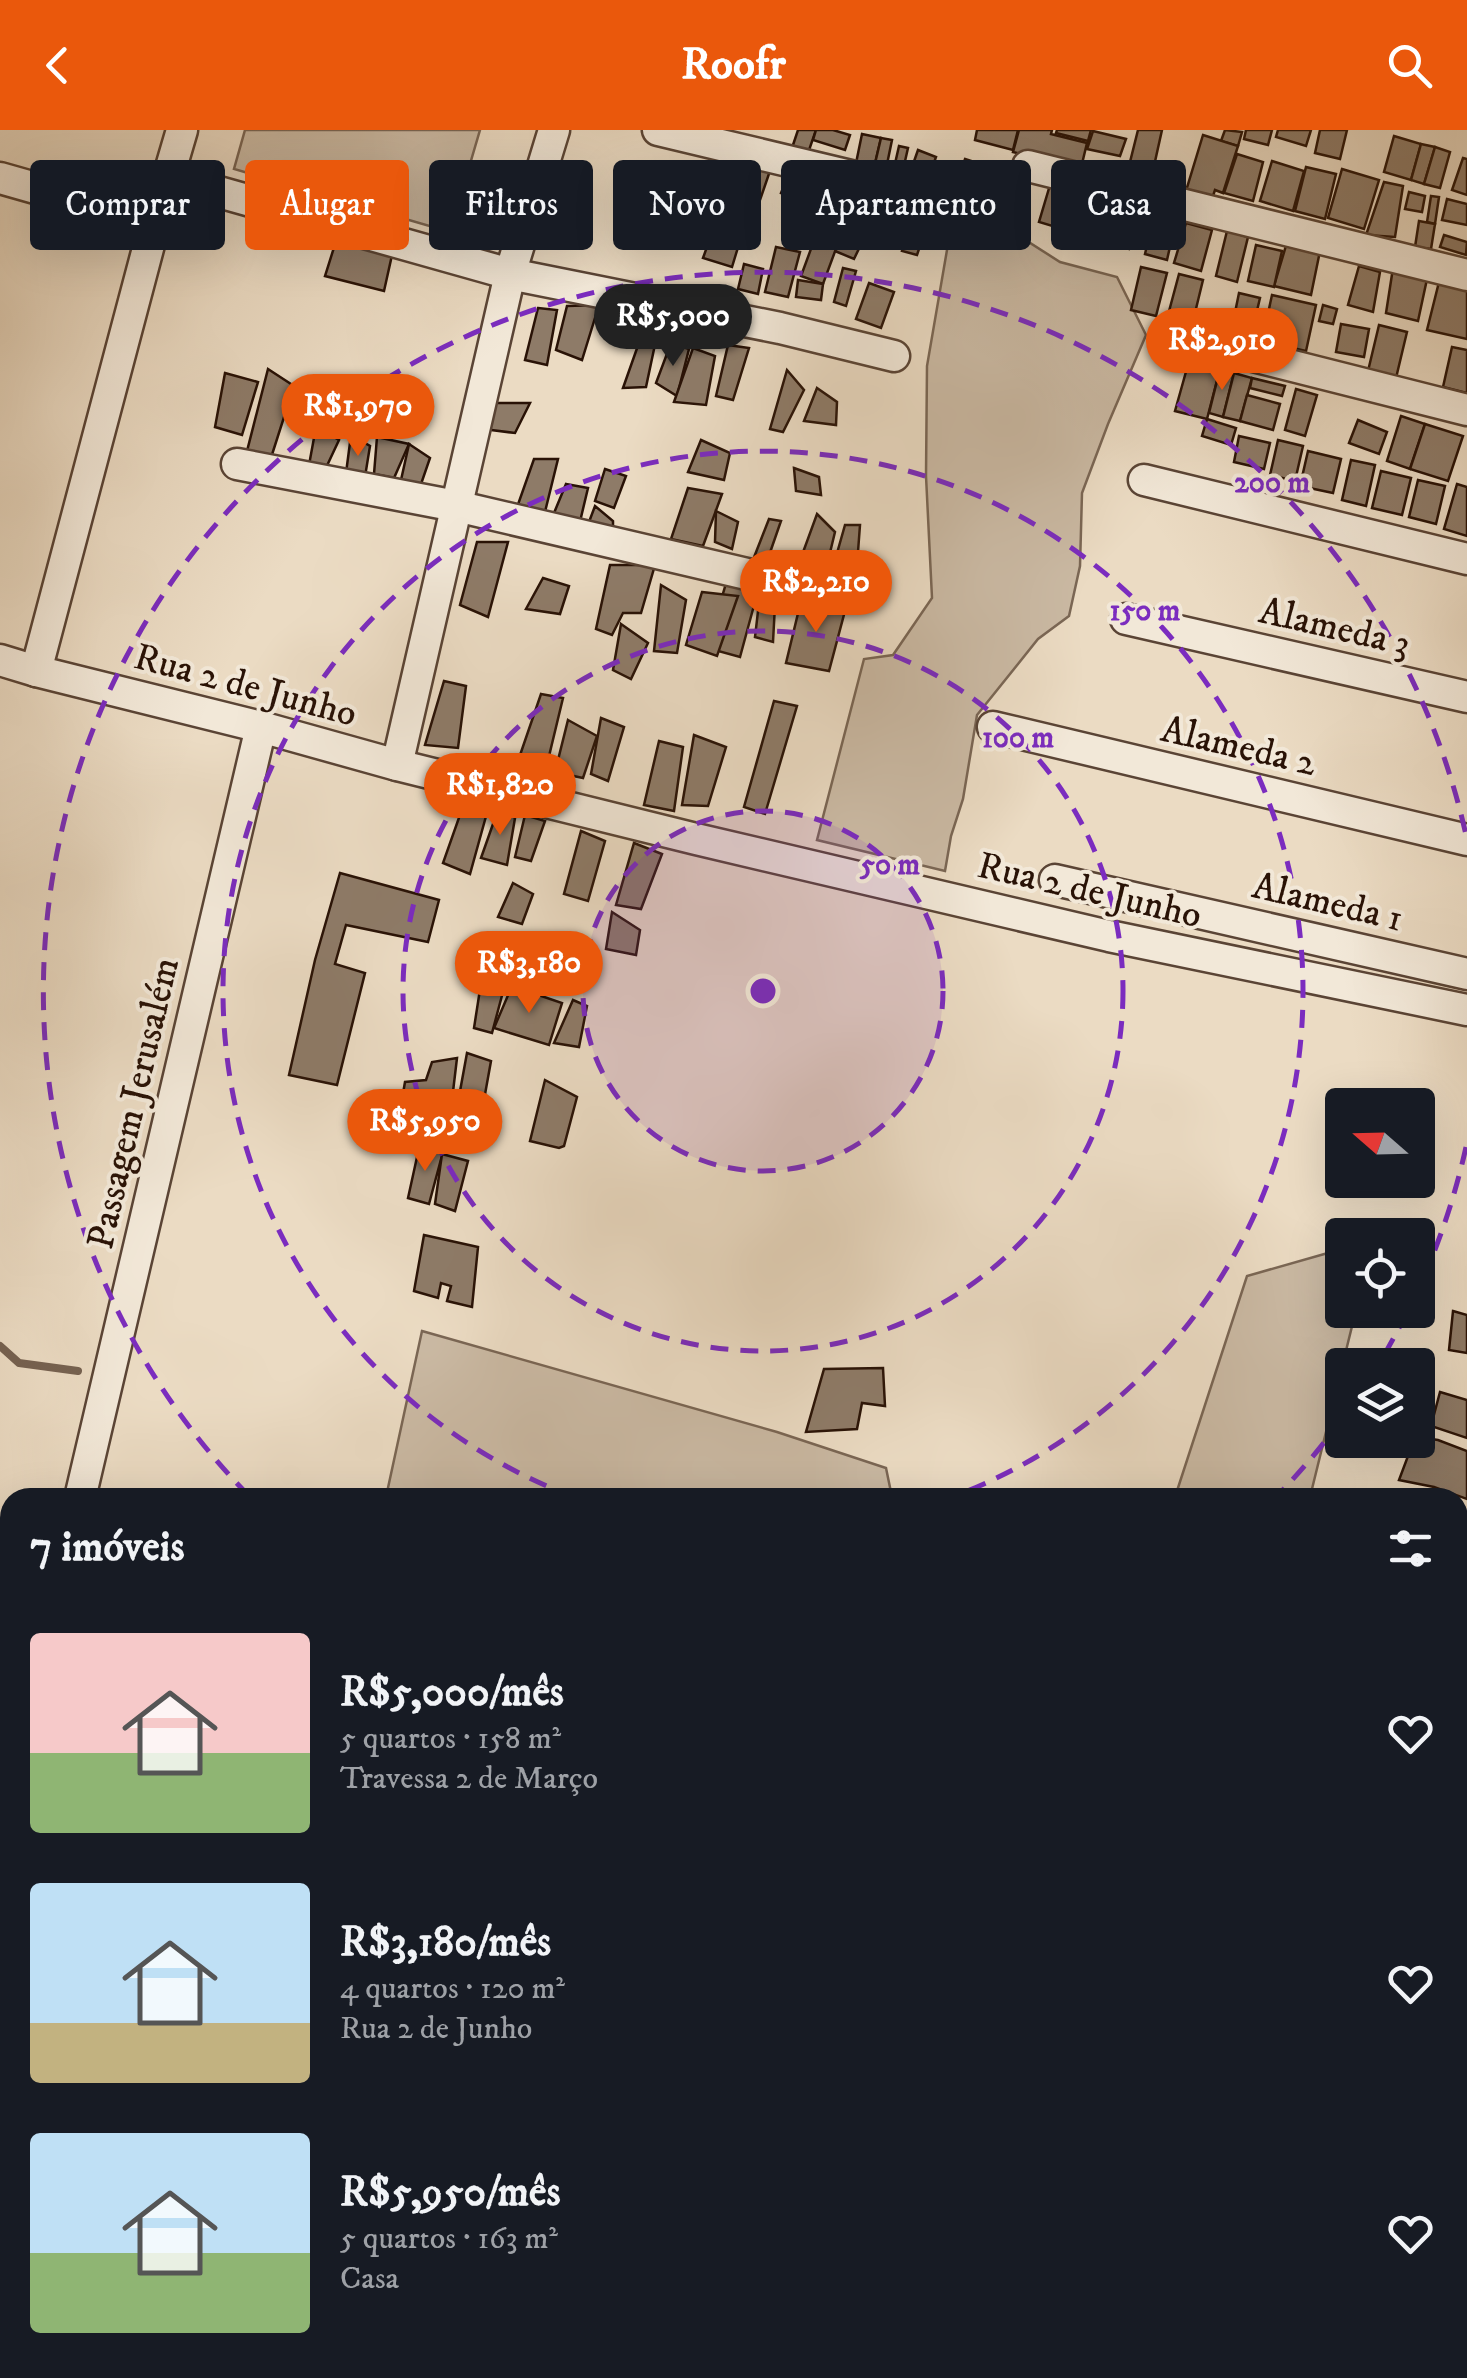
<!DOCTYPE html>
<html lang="pt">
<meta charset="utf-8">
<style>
:root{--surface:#171b24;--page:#20242c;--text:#f1f3f6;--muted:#9ea1a6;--accent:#ea580c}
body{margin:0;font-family:"IM FELL DW Pica",serif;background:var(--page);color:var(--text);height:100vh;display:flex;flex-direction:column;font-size:38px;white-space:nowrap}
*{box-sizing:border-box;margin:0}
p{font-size:32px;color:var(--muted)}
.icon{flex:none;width:55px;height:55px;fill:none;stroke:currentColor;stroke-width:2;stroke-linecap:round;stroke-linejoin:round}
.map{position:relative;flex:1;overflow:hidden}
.side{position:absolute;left:0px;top:1358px;width:1468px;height:892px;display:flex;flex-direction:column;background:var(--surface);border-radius:30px 30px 0 0;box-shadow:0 10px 40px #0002}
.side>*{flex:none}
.guide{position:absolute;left:30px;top:30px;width:1408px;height:90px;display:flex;gap:20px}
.needle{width:65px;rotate:290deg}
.buttons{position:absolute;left:1325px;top:958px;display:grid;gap:20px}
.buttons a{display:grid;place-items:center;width:110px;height:110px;border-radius:10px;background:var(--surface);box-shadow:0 10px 40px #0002;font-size:50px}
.price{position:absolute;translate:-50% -85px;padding:0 22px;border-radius:35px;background:var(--accent);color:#fff;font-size:32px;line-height:65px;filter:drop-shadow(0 2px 5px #0008)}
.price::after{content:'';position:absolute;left:50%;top:60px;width:30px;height:22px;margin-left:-15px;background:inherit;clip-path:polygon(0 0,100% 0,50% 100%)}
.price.on{background:#222;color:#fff}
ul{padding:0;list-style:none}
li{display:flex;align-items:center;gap:30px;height:250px;padding:0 30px}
li span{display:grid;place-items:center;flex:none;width:280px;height:200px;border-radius:10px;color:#555}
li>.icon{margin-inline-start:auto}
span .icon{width:120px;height:120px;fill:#fffc;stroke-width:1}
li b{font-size:42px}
h2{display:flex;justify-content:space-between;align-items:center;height:120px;padding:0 30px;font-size:42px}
.pill{padding:0 35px;border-radius:10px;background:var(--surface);box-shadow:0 10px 40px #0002;font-size:35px;line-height:90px}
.pill.on{background:var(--accent);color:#fff}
header{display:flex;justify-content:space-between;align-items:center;height:130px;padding:0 30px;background:var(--accent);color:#fff;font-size:45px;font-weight:800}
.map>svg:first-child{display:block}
.green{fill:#cab9a3;stroke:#7a6654;stroke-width:2.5}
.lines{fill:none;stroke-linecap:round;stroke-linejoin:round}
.stream{stroke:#766251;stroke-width:8}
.building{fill:#8e7b68;stroke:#291206;stroke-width:2.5}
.minor-casing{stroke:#5a4435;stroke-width:35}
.minor{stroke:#f2e8d8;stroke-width:30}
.ring{fill:none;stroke:#7b2cbf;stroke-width:5;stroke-dasharray:18 12}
.labels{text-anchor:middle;stroke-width:8;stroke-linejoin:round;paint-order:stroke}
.street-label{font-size:38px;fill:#291206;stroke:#f2e8d8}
.centre{fill:#7b2cbf;stroke:#f2e8d8;stroke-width:5}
.ring-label{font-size:30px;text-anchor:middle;font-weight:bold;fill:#7b2cbf;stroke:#f2e8d8;stroke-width:8;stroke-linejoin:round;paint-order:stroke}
</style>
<header><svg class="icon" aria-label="back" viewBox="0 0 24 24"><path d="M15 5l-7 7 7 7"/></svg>Roofr<svg class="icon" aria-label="search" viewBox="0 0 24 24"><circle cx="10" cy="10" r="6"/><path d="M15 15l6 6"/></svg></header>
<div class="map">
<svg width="1467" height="2248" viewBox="0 0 1467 2248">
<rect width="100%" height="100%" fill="#ebdbc3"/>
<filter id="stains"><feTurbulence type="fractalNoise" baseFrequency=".002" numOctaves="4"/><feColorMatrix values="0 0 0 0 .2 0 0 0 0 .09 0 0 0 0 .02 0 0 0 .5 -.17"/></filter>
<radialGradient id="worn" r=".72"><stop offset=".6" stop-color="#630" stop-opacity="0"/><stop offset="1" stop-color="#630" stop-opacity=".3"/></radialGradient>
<g class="green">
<polygon points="245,0 480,0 450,102 234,39"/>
<polygon points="952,91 1016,104 1060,132 1117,147 1146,205 1108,294 1082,363 1080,436 1069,486 1038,509 977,585 963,669 951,706 945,741 817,710 864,529 893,525 932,468 926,346 927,236"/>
<polygon points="1342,1119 1342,1180 1356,1180 1310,1367 1175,1367 1247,1146"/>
<polygon points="422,1201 777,1302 886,1338 892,1367 386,1367"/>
<polygon points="1458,1675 1467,1680 1467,1846 1458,1841"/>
<polygon points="1458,2164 1467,2166 1467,2248 985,2248 988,2240 1374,2240 1393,2243 1395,2240 1458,2240"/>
</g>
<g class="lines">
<polyline class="stream" points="0,1216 19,1233 78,1241"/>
</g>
<g class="building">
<polygon points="798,0 816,0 807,26 791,21"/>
<polygon points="816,0 833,0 850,5 845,20 813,10"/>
<polygon points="977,0 1018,0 1013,20 975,10"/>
<polygon points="1019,0 1052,0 1051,4 1087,13 1081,38 1013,22"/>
<polygon points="1057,0 1091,0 1088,11 1056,3"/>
<polygon points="1138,0 1162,0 1152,45 1128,40"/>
<polygon points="1225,0 1242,2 1238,16 1221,11"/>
<polygon points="1246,0 1272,0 1268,15 1244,9"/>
<polygon points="1278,0 1311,0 1306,16 1276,7"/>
<polygon points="1320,0 1347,0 1340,29 1315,23"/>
<polygon points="1093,1 1126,9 1120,26 1087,19"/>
<polygon points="862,4 881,8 873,42 855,38"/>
<polygon points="1203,5 1238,16 1223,63 1215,60 1212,69 1186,61"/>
<polygon points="1394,6 1421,14 1411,50 1384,42"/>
<polygon points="881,8 892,10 885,44 873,42"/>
<polygon points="1421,14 1435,17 1424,54 1411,50"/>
<polygon points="899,16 908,18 903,40 894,38"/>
<polygon points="1435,17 1450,22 1440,58 1424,54"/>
<polygon points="918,20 936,27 929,47 911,40"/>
<polygon points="1237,24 1263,32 1253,71 1224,63"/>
<polygon points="1463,28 1467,29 1467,65 1452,60"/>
<polygon points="965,29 993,38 983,68 955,60"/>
<polygon points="1272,31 1304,41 1293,81 1260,71"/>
<polygon points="755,32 771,38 760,70 744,65"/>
<polygon points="1306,37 1336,44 1325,89 1295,81"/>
<polygon points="1342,39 1379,50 1364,99 1328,88"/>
<polygon points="789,43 800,47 792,68 781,63"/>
<polygon points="805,45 844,55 838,79 798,69"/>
<polygon points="727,47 746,51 743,67 724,63"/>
<polygon points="1384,52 1403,56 1395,107 1366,105"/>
<polygon points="1050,55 1141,82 1129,119 1039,92"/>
<polygon points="851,58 878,64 873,85 847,79"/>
<polygon points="1409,62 1425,66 1422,82 1405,79"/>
<polygon points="905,64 919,69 909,100 895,96"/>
<polygon points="1431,66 1439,67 1435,94 1427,92"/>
<polygon points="919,69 936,74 926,105 909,100"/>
<polygon points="1447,69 1467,74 1467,95 1442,90"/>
<polygon points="1154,85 1176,90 1167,130 1145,124"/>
<polygon points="1419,91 1435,94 1431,119 1415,117"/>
<polygon points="1186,93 1212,100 1201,141 1174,133"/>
<polygon points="845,99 864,108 854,129 835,121"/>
<polygon points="1227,101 1248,107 1237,152 1216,146"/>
<polygon points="1444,105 1467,112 1466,125 1440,117"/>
<polygon points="711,106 739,114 732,137 703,128"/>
<polygon points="337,108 392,125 384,161 325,146"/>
<polygon points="815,108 837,116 823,154 801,146"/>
<polygon points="906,109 921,113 917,125 902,121"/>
<polygon points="1288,109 1320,121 1311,165 1274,156"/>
<polygon points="1256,115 1282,121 1274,157 1248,151"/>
<polygon points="776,117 800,122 788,167 765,162"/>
<polygon points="744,134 763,139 758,164 738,159"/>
<polygon points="1359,136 1380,142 1373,182 1348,175"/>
<polygon points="1141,137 1167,143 1156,186 1131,180"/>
<polygon points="843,138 856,141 846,176 834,172"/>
<polygon points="1393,138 1427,149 1418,191 1386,183"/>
<polygon points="1179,144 1203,150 1193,191 1168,185"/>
<polygon points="798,150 823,154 821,170 796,167"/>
<polygon points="1439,152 1467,159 1467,209 1427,200"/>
<polygon points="869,153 894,162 881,198 856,189"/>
<polygon points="1239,163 1260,168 1251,206 1231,202"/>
<polygon points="1272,165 1316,175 1306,221 1262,211"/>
<polygon points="599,175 582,230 556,220 567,176"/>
<polygon points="1323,175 1337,179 1333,194 1319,191"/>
<polygon points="538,178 557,180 547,235 525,230"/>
<polygon points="1211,184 1225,191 1220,202 1206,195"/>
<polygon points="1341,194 1369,199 1364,227 1336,222"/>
<polygon points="1379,195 1407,202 1396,248 1368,241"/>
<polygon points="657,205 646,257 623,258 641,207"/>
<polygon points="671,213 689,219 677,266 656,253"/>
<polygon points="728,215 749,218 733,270 716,266"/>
<polygon points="1452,217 1467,220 1467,263 1443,257"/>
<polygon points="693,218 715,226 706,275 674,272"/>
<polygon points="1189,231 1220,239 1207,289 1175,281"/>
<polygon points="268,239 294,256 269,334 246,325"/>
<polygon points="1220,239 1234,243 1223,287 1209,283"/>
<polygon points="787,240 804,260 783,302 770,299"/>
<polygon points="225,243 258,252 242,305 215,297"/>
<polygon points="1234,243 1252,248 1240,291 1223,287"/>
<polygon points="1252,248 1285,256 1282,266 1250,258"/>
<polygon points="817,258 837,272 836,295 804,291"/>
<polygon points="1296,259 1317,265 1305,306 1285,300"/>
<polygon points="1247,265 1280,274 1273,300 1240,291"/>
<polygon points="493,273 530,273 515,303 483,299"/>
<polygon points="1401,286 1425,294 1410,339 1387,331"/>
<polygon points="1207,289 1236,298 1231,315 1202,306"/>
<polygon points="1358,290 1387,302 1379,324 1349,313"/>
<polygon points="1425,294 1463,306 1448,351 1410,339"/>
<polygon points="316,297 339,310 324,342 309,335"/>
<polygon points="351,305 370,316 364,353 346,343"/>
<polygon points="1239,306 1270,313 1264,339 1234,332"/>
<polygon points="377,307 409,314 394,348 374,344"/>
<polygon points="701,310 730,323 724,350 688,342"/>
<polygon points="1278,310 1303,316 1295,351 1270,345"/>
<polygon points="409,314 430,328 419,360 401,350"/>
<polygon points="1308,321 1341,329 1333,363 1300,356"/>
<polygon points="534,329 558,329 543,390 515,383"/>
<polygon points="1351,330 1375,335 1366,376 1342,370"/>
<polygon points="794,338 819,347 821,365 796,361"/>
<polygon points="605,339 626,346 614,378 595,371"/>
<polygon points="1381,341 1411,348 1402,385 1372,378"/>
<polygon points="1418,350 1445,356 1436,394 1409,387"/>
<polygon points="566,354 588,358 578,400 554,383"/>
<polygon points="1457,354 1467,357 1467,406 1444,399"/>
<polygon points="688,358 722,364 703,416 671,409"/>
<polygon points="595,376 613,391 613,400 589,392"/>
<polygon points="716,381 738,392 732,419 715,412"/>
<polygon points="817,384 835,402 828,431 802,425"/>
<polygon points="769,389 781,391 765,437 751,435"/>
<polygon points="845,395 860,395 855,462 828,455"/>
<polygon points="477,412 508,412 488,487 460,475"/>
<polygon points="610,435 655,435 641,483 623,483 612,505 596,499"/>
<polygon points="543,448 569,456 560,484 526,479"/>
<polygon points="727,450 759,457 740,527 707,518"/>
<polygon points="661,455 686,470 677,523 654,521"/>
<polygon points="702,462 738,466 717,526 686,515"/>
<polygon points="760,464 775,475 773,512 755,507"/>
<polygon points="801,471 846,477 829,541 786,533"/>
<polygon points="621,494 648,513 631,549 613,540"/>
<polygon points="444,551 466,556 458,618 425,615"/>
<polygon points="541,564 563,568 544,647 518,631"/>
<polygon points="774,571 797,576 765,684 744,677"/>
<polygon points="601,588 624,597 608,651 591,644"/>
<polygon points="568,590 597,606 583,648 555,642"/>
<polygon points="694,605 726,617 708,676 682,675"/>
<polygon points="659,611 683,617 674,681 644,675"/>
<polygon points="467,665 488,679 470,744 443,733"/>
<polygon points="499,677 515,688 507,735 481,728"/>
<polygon points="525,685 545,691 531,731 515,727"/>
<polygon points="581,701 605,711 588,771 564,764"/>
<polygon points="634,713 662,724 641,779 616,775"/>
<polygon points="340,743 439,770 428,812 346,795 335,834 365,843 337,955 289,945 315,830"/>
<polygon points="513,753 533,764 522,794 498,787"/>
<polygon points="612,782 640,800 636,825 606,819"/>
<polygon points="481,853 504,858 492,903 474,898"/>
<polygon points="512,856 562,873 549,915 494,898"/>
<polygon points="573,870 587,876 579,917 554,913"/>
<polygon points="467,923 491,931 482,981 470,981 471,1001 454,994"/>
<polygon points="457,928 450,987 400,981 405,952 426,950 432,932"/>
<polygon points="545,950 577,967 564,1016 559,1018 530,1011"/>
<polygon points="419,1018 444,1018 429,1074 408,1068"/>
<polygon points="442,1024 468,1031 455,1081 435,1074"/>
<polygon points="424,1105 478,1117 472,1177 447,1171 451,1156 441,1153 438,1168 414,1161"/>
<polygon points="1453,1181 1467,1185 1467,1223 1449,1220"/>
<polygon points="883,1238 885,1276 862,1273 857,1299 806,1302 824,1239"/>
<polygon points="1440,1262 1467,1270 1467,1308 1431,1296"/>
<polygon points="1418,1307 1438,1310 1467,1321 1467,1369 1434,1357 1399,1350 1414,1310 1418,1310"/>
<polygon points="0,1526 10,1532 10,1554 4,1568 0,1566"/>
<polygon points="0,1734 10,1738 10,1767 0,1764"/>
<polygon points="1460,1971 1467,1976 1467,2006 1458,1997 1458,1978"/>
<polygon points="1,2000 10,2002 10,2040 7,2050 0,2051"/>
<polygon points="1458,2058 1467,2060 1467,2090 1458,2114"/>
</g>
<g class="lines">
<defs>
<g id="minor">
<polyline points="658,0 897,57"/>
<polyline points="1028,36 1467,145"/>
<polyline points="0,48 155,92"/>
<polyline points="169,48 510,144 780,198 894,226"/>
<polyline points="1170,205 1467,280"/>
<polyline points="237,334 456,376 841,466"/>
<polyline points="1144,350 1467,429"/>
<polyline points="1126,489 1467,567"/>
<polyline points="0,530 36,541 261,597 397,635 696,709 1109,806 1467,880"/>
<polyline points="36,541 155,92 182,0"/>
<polyline points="993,597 1467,710"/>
<polyline points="397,635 510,144 554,0"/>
<polyline points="1055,750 1467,844"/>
<polyline points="80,1368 261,597"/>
<polyline points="0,1470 10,1472"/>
<polyline points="0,1777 10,1779"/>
<polyline points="1458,1946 1467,1952"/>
<polyline points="0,2116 10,2118"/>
<polyline points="1458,2135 1467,2138"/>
<polyline points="515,2240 547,2248"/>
<polyline points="816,2248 818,2240"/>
</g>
</defs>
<use href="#minor" class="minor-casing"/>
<use href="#minor" class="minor"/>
</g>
<circle cx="763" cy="861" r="180" fill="#7b2cbf" fill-opacity=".12"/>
<g class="ring">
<circle cx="763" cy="861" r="180"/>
<circle cx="763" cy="861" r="360"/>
<path d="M574 1367A540 540 0 1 1 952 1367"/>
<path d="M1466 1017A720 720 0 0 1 1418 1160M1407 1182A720 720 0 0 1 1380 1232M1342 1289A720 720 0 0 1 1277 1366M249 1366A720 720 0 1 1 1466 705"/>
</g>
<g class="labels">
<g class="street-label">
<text transform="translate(1335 496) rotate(13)" y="13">Alameda 3</text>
<text transform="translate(246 554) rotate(15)" y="13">Rua 2 de Junho</text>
<text transform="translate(1239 615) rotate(13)" y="13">Alameda 2</text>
<text transform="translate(1090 759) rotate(13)" y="13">Rua 2 de Junho</text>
<text transform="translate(1328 771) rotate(13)" y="13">Alameda 1</text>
<text transform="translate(132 973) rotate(-77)" y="13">Passagem Jerusalém</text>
</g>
</g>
<circle cx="763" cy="861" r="15" class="centre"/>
<g class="ring-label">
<text x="1272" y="362">200 m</text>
<text x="1145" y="490">150 m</text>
<text x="1018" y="617">100 m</text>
<text x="890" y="744">50 m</text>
</g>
<rect width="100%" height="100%" filter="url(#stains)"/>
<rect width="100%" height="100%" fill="url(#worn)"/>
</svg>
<div class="buttons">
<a><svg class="needle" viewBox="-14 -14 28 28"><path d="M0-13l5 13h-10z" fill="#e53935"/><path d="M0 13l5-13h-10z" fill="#9ea1a6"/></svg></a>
<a><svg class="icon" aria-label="locate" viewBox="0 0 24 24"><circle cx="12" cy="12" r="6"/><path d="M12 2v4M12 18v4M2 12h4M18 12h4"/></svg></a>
<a><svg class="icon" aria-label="layers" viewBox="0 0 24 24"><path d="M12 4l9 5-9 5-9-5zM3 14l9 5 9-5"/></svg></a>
</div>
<b class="price on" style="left:673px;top:239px">R$5,000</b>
<b class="price" style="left:1222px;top:263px">R$2,910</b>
<b class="price" style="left:358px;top:329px">R$1,970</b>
<b class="price" style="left:816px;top:505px">R$2,210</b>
<b class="price" style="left:500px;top:708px">R$1,820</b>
<b class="price" style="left:529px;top:886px">R$3,180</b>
<b class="price" style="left:425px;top:1044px">R$5,950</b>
<div class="guide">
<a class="pill">Comprar</a>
<a class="pill on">Alugar</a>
<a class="pill">Filtros</a>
<a class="pill">Novo</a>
<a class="pill">Apartamento</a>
<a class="pill">Casa</a>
</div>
<section class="side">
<h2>7 imóveis<svg class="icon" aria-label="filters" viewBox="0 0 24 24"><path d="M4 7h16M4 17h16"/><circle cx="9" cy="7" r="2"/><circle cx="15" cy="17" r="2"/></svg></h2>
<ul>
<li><span style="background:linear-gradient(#f6c9c9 60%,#8fb573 0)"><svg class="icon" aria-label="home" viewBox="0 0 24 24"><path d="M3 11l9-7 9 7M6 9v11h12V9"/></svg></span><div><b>R$5,000/mês</b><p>5 quartos · 158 m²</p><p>Travessa 2 de Março</p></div><svg class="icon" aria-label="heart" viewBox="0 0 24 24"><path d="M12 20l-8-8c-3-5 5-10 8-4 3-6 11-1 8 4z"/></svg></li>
<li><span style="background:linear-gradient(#bfe0f5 70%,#c2b280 0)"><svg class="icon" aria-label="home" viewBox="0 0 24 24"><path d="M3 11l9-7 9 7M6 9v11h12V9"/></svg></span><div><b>R$3,180/mês</b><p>4 quartos · 120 m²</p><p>Rua 2 de Junho</p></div><svg class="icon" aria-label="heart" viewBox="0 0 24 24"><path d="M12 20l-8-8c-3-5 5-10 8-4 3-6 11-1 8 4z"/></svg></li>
<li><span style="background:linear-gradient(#bfe0f5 60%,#8fb573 0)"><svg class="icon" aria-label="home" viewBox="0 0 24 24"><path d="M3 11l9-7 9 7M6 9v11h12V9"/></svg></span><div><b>R$5,950/mês</b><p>5 quartos · 163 m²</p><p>Casa</p></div><svg class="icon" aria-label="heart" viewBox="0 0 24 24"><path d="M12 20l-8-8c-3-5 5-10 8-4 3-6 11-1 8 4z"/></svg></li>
</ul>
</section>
</div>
